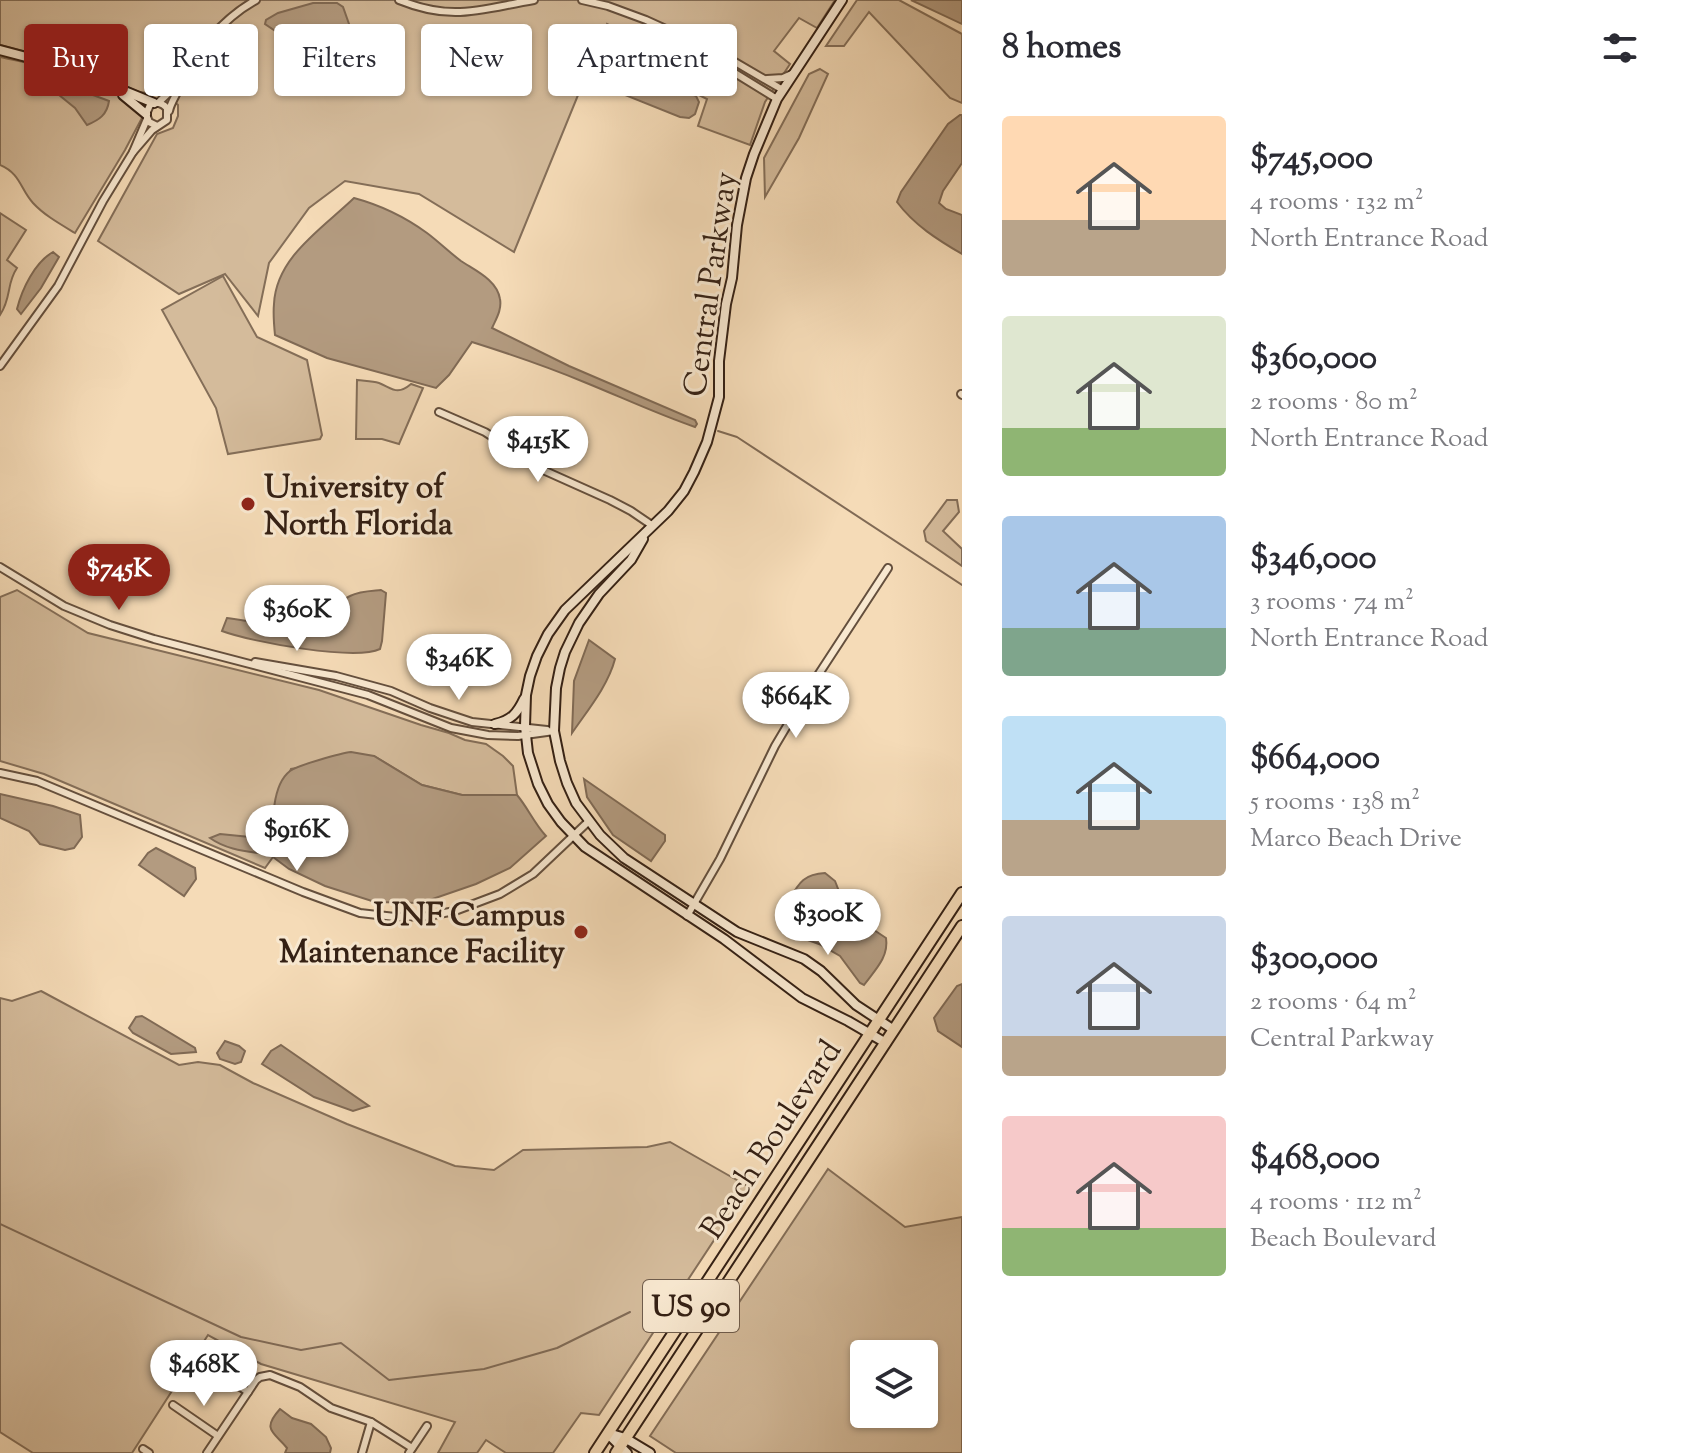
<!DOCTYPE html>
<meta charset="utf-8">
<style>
:root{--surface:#fff;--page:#f7f7f7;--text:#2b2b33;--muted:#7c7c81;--accent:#8f2418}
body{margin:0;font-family:"Sorts Mill Goudy",serif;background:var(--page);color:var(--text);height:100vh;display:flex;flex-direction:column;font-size:30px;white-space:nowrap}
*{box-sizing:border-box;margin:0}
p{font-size:26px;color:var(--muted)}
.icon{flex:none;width:44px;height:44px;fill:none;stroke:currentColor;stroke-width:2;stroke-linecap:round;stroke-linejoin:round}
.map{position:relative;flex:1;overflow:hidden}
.sheet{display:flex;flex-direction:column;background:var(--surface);width:720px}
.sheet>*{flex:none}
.top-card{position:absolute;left:24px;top:24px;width:760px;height:72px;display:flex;gap:16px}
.controls{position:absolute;left:850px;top:1340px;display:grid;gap:16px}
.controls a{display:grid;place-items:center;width:88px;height:88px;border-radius:8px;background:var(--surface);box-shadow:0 2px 6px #0004;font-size:40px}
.price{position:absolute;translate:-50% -68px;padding:0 18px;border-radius:28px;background:#fff;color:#222;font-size:26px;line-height:52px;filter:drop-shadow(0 2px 4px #0008)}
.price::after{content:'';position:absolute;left:50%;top:48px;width:24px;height:18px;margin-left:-12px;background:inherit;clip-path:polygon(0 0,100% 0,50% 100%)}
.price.selected{background:var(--accent);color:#fff}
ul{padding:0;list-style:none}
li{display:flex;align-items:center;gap:24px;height:200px;padding:0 40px}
li span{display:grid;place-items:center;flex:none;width:224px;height:160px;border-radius:8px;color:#555}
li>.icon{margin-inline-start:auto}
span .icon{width:96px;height:96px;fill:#fffc;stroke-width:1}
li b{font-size:34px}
h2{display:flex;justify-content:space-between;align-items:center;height:96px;padding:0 40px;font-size:34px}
.chip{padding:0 28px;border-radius:8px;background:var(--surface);box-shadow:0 2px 6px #0004;font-size:28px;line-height:72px}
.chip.selected{background:var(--accent);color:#fff}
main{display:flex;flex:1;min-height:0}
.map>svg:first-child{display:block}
.green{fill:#d4bb9b;stroke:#846e58;stroke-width:2;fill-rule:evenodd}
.water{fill:#b39b80;stroke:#806a55;stroke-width:2}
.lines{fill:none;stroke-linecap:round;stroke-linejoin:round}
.stream{stroke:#806a55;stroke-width:2}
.street-casing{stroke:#644f3d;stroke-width:10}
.secondary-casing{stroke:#342014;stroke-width:12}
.highway-casing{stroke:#342014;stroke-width:14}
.street{stroke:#f8e8d0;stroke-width:6}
.secondary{stroke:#f8e8d0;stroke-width:8}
.highway{stroke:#f5dbb7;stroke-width:10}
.poi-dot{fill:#8f2418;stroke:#f8e8d0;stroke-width:3}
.labels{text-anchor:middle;stroke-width:6;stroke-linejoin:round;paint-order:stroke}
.shield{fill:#f8e8d0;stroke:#6f5c4c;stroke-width:2}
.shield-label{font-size:30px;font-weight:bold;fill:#342014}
.street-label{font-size:32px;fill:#342014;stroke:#f8e8d0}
.poi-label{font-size:32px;font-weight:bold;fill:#342014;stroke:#f8e8d0;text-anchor:start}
</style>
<main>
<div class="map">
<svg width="962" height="1453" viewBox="0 0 962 1453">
<rect width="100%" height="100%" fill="#f5dbb7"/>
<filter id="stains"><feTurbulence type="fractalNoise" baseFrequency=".0025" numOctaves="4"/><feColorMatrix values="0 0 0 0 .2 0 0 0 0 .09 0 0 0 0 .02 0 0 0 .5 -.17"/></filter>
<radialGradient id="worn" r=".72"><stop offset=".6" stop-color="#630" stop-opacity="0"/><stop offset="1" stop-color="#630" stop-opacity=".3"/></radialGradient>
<g class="green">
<polygon points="0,0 835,0 817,28 799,18 774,51 790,64 765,102 750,145 698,126 707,99 625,58 632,37 607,24 514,252 419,194 345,181 309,208 269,263 258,316 225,274 179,294 98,241 157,134 173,128 178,116 178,105 167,95 139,92 85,68 0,45"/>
<polygon points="857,0 899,0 962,34 962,103 950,98 869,12 844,46 826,46"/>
<path d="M0 57C36 65 83 72 114 92 124 99 134 109 143 116L125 150 75 233C60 224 44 215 33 203 20 189 21 174 0 165Z"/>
<polygon points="820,69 828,74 799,138 765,197 764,158 809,74"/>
<path d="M0 213 26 230 7 260 17 268C6 284 12 297 0 315Z"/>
<polygon points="223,276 257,337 307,360 322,435 320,439 228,454 216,408 162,310"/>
<path d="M357 380C364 381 372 381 379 383 392 388 397 396 411 384L423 388 399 444 382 439H356Z"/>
<polygon points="947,500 957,500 959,512 943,531 962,549 962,566 926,541 924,531"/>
<polygon points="17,590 88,633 319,690 421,725 449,733 465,740 486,744 503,756 513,766 517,795 462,795 422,785 374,756 291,769 272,818 273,857 265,868 44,774 0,761 0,597"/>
<polygon points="41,991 179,1065 198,1062 220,1065 253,1083 347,1124 455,1166 494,1170 523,1150 647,1147 670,1142 749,1187 599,1415 581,1413 553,1453 506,1453 486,1440 477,1453 438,1453 455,1422 261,1364 208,1335 132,1453 33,1453 0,1432 0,998 12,1001"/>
<path d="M828 1169 905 1227 962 1217V1453H676L650 1436ZM864 1354H924V1414H864Z"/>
</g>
<g class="water">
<polygon points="911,0 962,0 962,24"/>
<polygon points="313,3 337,3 343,7 355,41 318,57 314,57 265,24 266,20 278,13"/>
<path d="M616 35 625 43 621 60 624 65 696 96 699 102 695 114 689 118 680 117 605 87C589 73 601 58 608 40L611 36Z"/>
<path d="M53 80 109 101C107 115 99 120 87 125L75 108 48 86V83Z"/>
<path d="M960 115H962V163L943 191 939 203 946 209 962 215V254C938 240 914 225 897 202L901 192 948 124Z"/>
<path d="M354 198C380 205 405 217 427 233 439 242 449 252 461 261 476 271 497 280 500 299 502 310 496 319 492 328L569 366 695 420 697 424 695 427C657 414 621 397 584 382 548 367 510 354 472 342L449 375 436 388 327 358 275 335C274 325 273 314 274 304 276 257 323 228 354 198Z"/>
<path d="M53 252 59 257 41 288 21 314 17 309C22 289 35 262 53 252Z"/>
<path d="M381 590 386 593 382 641 380 649C355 661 251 642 222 631L227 618C248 620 290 631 309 625 325 620 335 603 350 596 360 591 371 591 381 590Z"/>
<path d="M589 640 615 659C608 686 587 711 572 733L574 681Z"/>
<path d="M351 752 374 756 422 785 462 795H517C528 808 534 823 546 836L510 868 476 884 421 903 375 902 325 886 289 869 273 857C273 834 269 787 290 771 296 766 341 753 351 752Z"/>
<polygon points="584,779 665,835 665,841 651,861 613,835 587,797"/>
<polygon points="0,794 53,806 80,815 82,837 74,848 65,850 40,844 29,831 0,818"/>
<path d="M220 834 250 837 263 842 258 853C241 851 224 848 210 838Z"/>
<polygon points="156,848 195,868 196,879 184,896 139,865 148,853"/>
<path d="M825 873 835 881 844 904 848 907 853 916 886 938C889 957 875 970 864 985L860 983 840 956 819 944 785 932 780 925 779 916C786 910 786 906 790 899 799 882 805 874 825 873Z"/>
<polygon points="962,984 962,1047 938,1031 934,1018 957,986"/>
<polygon points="142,1016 195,1048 196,1052 171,1054 133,1033 129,1028 136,1017"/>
<polygon points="225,1041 239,1046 245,1051 241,1062 235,1064 220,1059 217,1053"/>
<polygon points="281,1045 369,1106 353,1111 314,1097 262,1064 271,1051"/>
<path d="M280 1409 292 1418 311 1424 326 1437 331 1448 330 1453H285L287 1448C274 1432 261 1430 280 1409Z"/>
</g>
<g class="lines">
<g class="stream">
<polyline points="718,431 737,437 962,585"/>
<polyline points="0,1224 241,1337 301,1350 341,1343 389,1380 484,1369 557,1348 630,1312"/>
</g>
<defs>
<g id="street">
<path d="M399 0C453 22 481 9 534 0"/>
<polyline points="582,0 608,6 646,20 679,35 718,57 735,62 783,90"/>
<polyline points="718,57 730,70 777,99"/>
<polyline points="767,79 783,78 794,73"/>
<polyline points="158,103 180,82"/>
<path d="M169 111C171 102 176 96 179 88 191 54 225 17 256 0"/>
<polyline points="133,152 147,119"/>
<path d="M0 366 58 286 103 201 133 152 152 130 167 120V108C162 103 157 101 150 105L146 114 149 122 157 126"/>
<polyline points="961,394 962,395"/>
<polyline points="439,412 485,432 543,470 610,500 631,511 653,526"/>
<polyline points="0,567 64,606 110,625 154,639 368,695 451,728 488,735 518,736 554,731"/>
<polyline points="255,662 336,676 391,691 430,708 472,722 547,730"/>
<polyline points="0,773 37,781 303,892 360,913 395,917 428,916 455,911 500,894 533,874 589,821"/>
<polyline points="687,916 720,859 775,746 807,692 888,568"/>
<polyline points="204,1362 248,1392"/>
<polyline points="173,1405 218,1436"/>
<polyline points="143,1449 149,1453"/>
<polyline points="207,1453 256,1380 260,1377 270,1375 300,1387 331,1408 371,1422 412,1448"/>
<polyline points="362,1453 371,1422"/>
<polyline points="409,1453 427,1426"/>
</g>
<g id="secondary">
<polyline points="842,0 777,99 754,154 746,178 737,225 732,278 726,304 719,361 719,397 707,442 694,472 684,491 668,511 565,610 548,634 537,656 530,676 526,695 525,726 528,753 538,784 548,804 561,822 585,847 724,939 802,998 848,1021 886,1043"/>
<polyline points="0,50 68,68 154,103"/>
<polyline points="123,95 146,114"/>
<polyline points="643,539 631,560 599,594 579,623 565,652 560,668 556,688 554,731 560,761 567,783 576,803 600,835 624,858 737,932 804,959 821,971 856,1005 894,1030"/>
<path d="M495 724C511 720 517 714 524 699"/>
<polyline points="608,1433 625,1438 650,1453"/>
<polyline points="608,1434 627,1453"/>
</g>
<g id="highway">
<polyline points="595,1453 962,893"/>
<polyline points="616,1453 962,926"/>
</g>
</defs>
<use href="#street" class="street-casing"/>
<use href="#secondary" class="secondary-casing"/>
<use href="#highway" class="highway-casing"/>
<use href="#street" class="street"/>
<use href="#secondary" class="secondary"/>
<use href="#highway" class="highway"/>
</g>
<g class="poi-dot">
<circle cx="248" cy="504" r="8"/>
<circle cx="581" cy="932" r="8"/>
</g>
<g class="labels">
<rect class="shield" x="643" y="1280" width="96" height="52" rx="6"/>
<g class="shield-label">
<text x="691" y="1316">US 90</text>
</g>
<g class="street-label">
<text transform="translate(709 284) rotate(-82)" y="11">Central Parkway</text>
<text transform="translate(770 1139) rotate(-57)" y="11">Beach Boulevard</text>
</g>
<g class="poi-label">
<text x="264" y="497">University of<tspan x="264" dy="37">North Florida</tspan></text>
<text x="565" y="925" text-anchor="end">UNF Campus<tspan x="565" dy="37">Maintenance Facility</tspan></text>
</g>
</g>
<rect width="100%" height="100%" filter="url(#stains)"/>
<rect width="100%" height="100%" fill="url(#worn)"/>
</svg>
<div class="controls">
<a><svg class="icon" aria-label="layers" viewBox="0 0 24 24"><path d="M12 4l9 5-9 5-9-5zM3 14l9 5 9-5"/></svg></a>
</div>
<b class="price" style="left:538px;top:484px">$415K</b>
<b class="price selected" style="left:119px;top:612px">$745K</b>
<b class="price" style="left:297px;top:653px">$360K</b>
<b class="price" style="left:459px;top:702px">$346K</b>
<b class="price" style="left:796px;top:740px">$664K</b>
<b class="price" style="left:297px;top:873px">$916K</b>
<b class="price" style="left:828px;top:957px">$300K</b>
<b class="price" style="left:204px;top:1408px">$468K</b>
<div class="top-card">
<a class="chip selected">Buy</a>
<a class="chip">Rent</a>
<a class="chip">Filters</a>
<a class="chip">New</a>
<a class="chip">Apartment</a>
</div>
</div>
<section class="sheet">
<h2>8 homes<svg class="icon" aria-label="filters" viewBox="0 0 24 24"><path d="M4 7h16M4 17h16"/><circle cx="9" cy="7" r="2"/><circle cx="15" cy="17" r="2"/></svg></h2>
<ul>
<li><span style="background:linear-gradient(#ffd9b3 65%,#b9a48a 0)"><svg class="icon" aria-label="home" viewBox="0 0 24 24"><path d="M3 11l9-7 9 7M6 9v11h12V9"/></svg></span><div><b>$745,000</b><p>4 rooms · 132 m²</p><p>North Entrance Road</p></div></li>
<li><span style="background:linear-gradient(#dfe7d0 70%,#8fb573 0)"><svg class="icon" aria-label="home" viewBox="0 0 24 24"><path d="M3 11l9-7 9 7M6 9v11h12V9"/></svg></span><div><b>$360,000</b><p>2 rooms · 80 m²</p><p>North Entrance Road</p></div></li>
<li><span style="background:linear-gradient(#a9c7e8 70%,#7fa58c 0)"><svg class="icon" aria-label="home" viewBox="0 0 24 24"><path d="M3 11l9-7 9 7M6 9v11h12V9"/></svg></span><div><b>$346,000</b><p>3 rooms · 74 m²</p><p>North Entrance Road</p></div></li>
<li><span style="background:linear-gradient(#bfe0f5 65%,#b9a48a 0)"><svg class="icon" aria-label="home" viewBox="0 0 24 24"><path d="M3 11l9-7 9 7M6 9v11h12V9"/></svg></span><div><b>$664,000</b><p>5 rooms · 138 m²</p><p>Marco Beach Drive</p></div></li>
<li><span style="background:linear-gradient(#c9d6e8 75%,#b9a48a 0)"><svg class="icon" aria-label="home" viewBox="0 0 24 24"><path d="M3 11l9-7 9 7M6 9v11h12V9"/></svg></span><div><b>$300,000</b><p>2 rooms · 64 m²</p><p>Central Parkway</p></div></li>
<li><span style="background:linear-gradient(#f6c9c9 70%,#8fb573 0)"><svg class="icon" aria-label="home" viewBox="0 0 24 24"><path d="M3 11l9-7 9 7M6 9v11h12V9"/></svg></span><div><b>$468,000</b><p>4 rooms · 112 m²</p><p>Beach Boulevard</p></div></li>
</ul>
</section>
</main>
